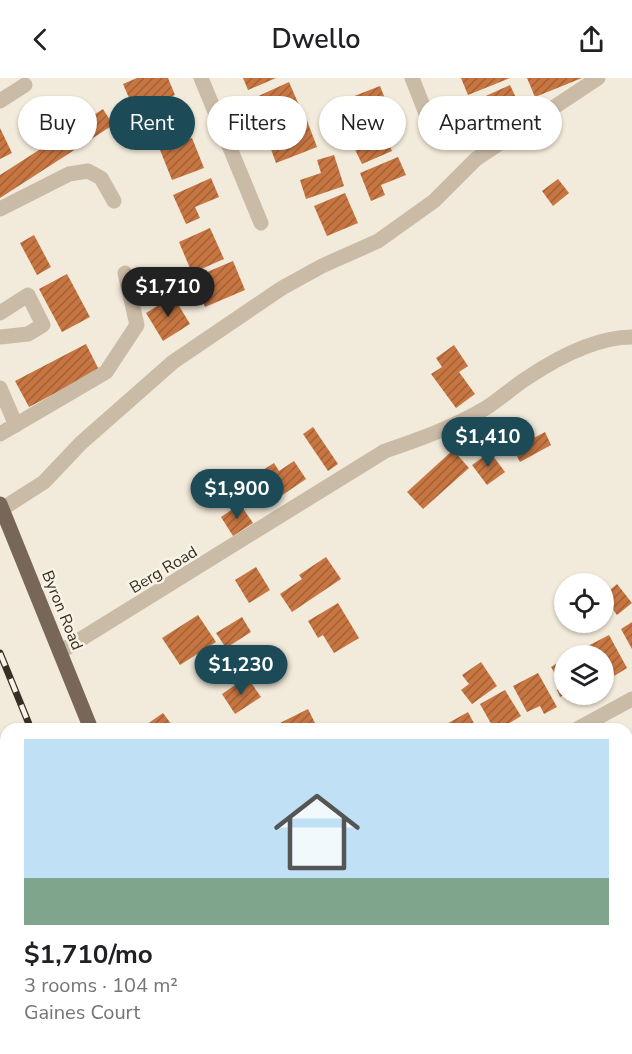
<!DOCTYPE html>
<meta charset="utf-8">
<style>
:root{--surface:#fff;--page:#f6f6f6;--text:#202124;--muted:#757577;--line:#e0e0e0;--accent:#1c4b57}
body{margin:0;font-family:"Nunito Sans",sans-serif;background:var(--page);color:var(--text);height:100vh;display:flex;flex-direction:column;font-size:22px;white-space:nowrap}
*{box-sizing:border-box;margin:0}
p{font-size:20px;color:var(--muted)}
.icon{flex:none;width:33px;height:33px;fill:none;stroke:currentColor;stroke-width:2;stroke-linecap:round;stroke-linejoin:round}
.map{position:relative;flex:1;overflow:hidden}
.drawer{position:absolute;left:0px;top:645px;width:633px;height:332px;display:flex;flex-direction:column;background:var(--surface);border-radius:18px 18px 0 0;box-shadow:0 2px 4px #0004}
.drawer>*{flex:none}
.guide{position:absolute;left:18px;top:18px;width:597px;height:54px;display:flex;gap:12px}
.fabs{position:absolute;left:554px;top:495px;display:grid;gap:12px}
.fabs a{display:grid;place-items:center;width:60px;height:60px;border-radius:50%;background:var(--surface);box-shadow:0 2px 4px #0004;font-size:30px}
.price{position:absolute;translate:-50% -51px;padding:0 14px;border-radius:21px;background:var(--accent);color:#fff;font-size:20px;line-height:39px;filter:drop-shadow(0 2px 3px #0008)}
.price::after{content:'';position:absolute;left:50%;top:36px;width:18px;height:14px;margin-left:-9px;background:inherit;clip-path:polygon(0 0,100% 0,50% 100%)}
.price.current{background:#222;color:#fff}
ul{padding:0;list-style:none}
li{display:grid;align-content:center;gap:12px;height:318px;padding:0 24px}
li+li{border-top:2px solid var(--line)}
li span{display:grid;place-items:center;height:186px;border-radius:0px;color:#555}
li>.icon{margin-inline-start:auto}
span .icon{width:108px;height:108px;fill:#fffc;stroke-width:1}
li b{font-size:26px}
.tag{padding:0 21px;border-radius:27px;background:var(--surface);box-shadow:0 2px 4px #0004;font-size:21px;line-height:54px}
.tag.current{background:var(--accent);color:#fff}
header{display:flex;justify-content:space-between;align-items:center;height:78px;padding:0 24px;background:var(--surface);font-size:27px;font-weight:600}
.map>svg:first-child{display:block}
.building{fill:url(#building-hatch)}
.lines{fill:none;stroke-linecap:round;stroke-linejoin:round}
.minor{stroke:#cabba6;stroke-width:15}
.major{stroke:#786758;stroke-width:15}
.rail-casing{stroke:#362e27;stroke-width:7}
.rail{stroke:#f9f3e6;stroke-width:4.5;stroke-dasharray:14;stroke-linecap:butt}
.labels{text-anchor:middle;stroke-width:5;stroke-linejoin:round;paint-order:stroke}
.street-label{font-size:16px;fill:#362e27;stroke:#f9f3e6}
</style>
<header><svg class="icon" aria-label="back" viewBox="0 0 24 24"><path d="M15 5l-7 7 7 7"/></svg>Dwello<svg class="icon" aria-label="share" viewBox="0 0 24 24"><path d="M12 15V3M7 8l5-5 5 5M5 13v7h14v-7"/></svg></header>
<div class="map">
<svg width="632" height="976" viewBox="0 0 632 976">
<defs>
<pattern id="building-hatch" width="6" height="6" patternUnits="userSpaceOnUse" patternTransform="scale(1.5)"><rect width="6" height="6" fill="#c77642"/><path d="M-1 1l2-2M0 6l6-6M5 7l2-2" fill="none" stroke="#a26137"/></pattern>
</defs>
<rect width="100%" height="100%" fill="#f2eada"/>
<g class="building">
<polygon points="137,0 168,0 175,17 135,34 123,6"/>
<polygon points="243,0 276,0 248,12"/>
<polygon points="461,0 510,0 468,17"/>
<polygon points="527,0 582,0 535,19"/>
<polygon points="289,4 302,34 284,42 278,30 260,38 252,21"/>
<polygon points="510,7 524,37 492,52 477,22"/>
<polygon points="380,8 388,28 352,42 344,22"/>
<polygon points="178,23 187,41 160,54 163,60 154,65 142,41"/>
<polygon points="103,31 113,47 0,120 0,97"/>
<polygon points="57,33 65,46 46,57 38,45"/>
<polygon points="306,40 317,69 276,85 265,55"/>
<polygon points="379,43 392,73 362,86 348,57"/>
<polygon points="0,50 12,75 0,81"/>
<polygon points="192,60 204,90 172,102 160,72"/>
<polygon points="334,77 344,108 306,121 300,102 321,95 317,82"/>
<polygon points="398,79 406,97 381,107 385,117 371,123 360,95"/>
<polygon points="211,100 219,119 195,129 200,140 186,146 173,117"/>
<polygon points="558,101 569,115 553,128 542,113"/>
<polygon points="345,115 358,145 327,158 314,128"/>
<polygon points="210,150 224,181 192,195 179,164"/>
<polygon points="34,157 51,189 37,197 20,165"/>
<polygon points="233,183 245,212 205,229 193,200"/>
<polygon points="67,196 90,239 62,254 39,211"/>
<polygon points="173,218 190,246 163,263 146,235"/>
<polygon points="86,266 99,292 29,329 15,303"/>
<polygon points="454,267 468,288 459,294 475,316 456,330 431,296 442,289 436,280"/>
<polygon points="313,349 338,386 328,393 303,356"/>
<polygon points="545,354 551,367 520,384 513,371"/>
<polygon points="453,372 469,390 423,431 407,414"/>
<polygon points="490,374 505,394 487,407 472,387"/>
<polygon points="294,383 306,401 281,418 263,392 274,385 279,393"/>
<polygon points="240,426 253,445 233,458 221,439"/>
<polygon points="326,479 341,501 292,534 280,516 302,501 299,497"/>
<polygon points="256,489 270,512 249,525 235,502"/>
<polygon points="617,506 632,525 617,537 603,518"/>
<polygon points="338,525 359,560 334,575 323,557 318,560 308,543"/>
<polygon points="198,537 216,564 180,587 162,560"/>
<polygon points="242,539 251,554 226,570 216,555"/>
<polygon points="632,544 632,571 621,551"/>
<polygon points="609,557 627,590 614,598 609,590 603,594 603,578 586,578 582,571"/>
<polygon points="564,581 564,617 560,619 557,612 563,609 551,589"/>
<polygon points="481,584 497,608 472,626 461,612 469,606 462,597"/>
<polygon points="538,595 557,629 544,636 540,628 527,634 513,608"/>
<polygon points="247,599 261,619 235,636 222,616"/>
<polygon points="505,612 521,638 508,646 511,651 494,651 480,626"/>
<polygon points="565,616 580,616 569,623"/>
<polygon points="308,631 315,645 303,651 275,651 274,648"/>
<polygon points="468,634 477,651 445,651 443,648"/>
<polygon points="163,635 175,651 140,651"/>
<polygon points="629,662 632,667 632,692 627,696 627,663"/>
<polygon points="5,747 6,793 0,795 0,749"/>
<polygon points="631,811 632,840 627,843 627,813"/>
<polygon points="6,822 6,850 0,838 0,825"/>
<polygon points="632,847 632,881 630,882 627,878 627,871 631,868 627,861 627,850"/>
<polygon points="54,970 94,970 97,976 56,976"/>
<polygon points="383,970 412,970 415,976 386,976"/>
<polygon points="466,970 505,970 508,976 466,976 463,972"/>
<polygon points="516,970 534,970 522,976 519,976"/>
</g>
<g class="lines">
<g class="minor">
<polyline points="201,0 261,145"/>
<polyline points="412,0 427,38"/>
<polyline points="0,23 25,7"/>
<polyline points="0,131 69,96 88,93 101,100 114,123"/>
<polyline points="0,235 28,217 43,247 28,256 0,259"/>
<polyline points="0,310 16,347"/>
<polyline points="0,356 106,294 137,247 125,195"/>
<polyline points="2,431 44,404 81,365 173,284 282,210 322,188 378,163 434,123 476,81 598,0"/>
<path d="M60 574 385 373C420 361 454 349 486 330 500 321 513 309 527 300 557 280 595 259 632 259"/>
<polyline points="577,651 632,621"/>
<polyline points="0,938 6,953"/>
<polyline points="13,970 15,976"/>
<polyline points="348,970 349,976"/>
<polyline points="597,976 602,970"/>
</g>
<g class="major">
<polyline points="0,426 91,651"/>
<polyline points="221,970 223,976"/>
</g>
<defs>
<g id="rail">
<polyline points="0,575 31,651"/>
<polyline points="161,970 164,976"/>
</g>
</defs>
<use href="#rail" class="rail-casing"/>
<use href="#rail" class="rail"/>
</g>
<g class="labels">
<g class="street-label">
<text transform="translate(163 491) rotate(-31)" y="6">Berg Road</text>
<text transform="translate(63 532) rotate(68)" y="6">Byron Road</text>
</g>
</g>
</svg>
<div class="fabs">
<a><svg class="icon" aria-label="locate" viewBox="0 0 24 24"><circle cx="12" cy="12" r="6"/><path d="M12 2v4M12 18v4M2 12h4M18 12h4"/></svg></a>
<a><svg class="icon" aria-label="layers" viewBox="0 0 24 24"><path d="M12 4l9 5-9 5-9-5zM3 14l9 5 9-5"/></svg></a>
</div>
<b class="price current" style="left:168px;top:240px">$1,710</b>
<b class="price" style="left:488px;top:390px">$1,410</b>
<b class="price" style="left:237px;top:442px">$1,900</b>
<b class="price" style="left:241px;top:618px">$1,230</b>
<div class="guide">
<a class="tag">Buy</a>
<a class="tag current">Rent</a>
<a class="tag">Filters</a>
<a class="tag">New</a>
<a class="tag">Apartment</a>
</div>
<section class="drawer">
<ul>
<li><span style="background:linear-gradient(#bfe0f5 75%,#7fa58c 0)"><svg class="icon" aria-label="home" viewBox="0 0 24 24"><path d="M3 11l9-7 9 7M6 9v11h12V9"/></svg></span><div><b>$1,710/mo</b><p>3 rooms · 104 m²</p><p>Gaines Court</p></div></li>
</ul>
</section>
</div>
